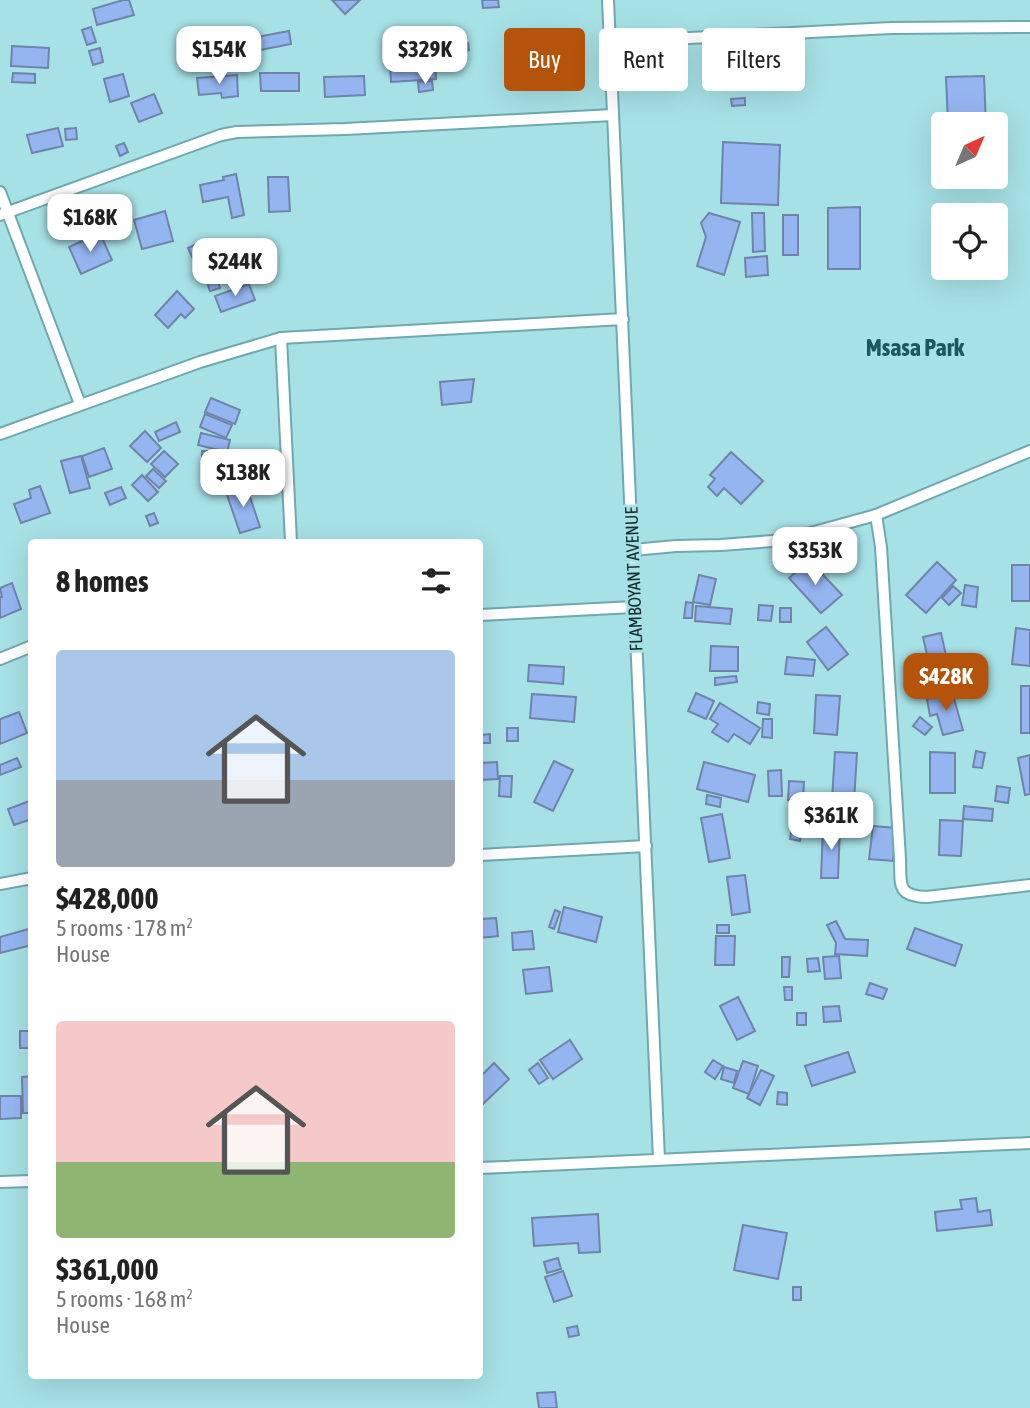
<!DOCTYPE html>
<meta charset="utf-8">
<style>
:root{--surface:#fff;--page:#f2f2f2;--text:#222;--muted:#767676;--accent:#b45309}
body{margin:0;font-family:"Asap Condensed",sans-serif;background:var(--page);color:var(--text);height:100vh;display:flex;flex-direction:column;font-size:26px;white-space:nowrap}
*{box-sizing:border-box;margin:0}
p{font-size:23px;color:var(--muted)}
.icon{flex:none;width:38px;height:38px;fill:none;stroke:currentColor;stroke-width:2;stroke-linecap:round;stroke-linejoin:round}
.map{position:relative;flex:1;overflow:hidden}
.drawer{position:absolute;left:28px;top:539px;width:455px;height:840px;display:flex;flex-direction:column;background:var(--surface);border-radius:7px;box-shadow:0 7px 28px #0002}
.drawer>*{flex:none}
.guide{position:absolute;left:504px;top:28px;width:420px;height:63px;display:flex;gap:14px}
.needle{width:46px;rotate:44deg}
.controls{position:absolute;left:931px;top:112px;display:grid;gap:14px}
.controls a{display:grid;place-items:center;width:77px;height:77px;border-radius:7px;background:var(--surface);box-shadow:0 7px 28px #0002;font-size:35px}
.price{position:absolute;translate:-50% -60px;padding:0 16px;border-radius:14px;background:#fff;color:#222;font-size:23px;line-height:46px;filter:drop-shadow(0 2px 4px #0008)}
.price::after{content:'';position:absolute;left:50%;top:42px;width:21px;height:16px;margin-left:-10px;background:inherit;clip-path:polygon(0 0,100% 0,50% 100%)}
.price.selected{background:var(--accent);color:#fff}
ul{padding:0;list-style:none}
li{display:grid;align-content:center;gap:14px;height:371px;padding:0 28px}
li span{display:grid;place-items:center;height:217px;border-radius:7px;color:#555}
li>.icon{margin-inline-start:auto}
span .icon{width:126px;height:126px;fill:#fffc;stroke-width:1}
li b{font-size:30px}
h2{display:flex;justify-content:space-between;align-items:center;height:84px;padding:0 28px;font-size:30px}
.pill{padding:0 24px;border-radius:7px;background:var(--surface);box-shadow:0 7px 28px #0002;font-size:24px;line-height:63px}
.pill.selected{background:var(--accent);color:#fff}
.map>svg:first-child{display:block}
.building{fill:#95b5f1;stroke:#7084a9;stroke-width:2}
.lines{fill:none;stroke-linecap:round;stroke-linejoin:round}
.minor-casing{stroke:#6fa9ae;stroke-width:14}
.minor{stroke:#fff;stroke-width:10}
.labels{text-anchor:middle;stroke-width:6;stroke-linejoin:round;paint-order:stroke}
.street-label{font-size:18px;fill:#152d2f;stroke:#a6e1e6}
.district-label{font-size:24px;font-weight:bold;fill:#1b585c;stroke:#a6e1e6}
</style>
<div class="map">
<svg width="1030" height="1408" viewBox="0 0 1030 1408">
<rect width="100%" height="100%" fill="#a6e1e6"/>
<g class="building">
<polygon points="123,0 129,0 134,15 97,25 93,9"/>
<polygon points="332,0 360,0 345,14"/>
<polygon points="482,0 498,0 499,7 483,8"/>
<polygon points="91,27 96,42 87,45 82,30"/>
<polygon points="289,31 291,44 260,50 257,37"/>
<polygon points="437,43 446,43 448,62 438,62"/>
<polygon points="468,43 469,50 451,52 450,45"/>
<polygon points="12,46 49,48 48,68 11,66"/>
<polygon points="100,48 103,62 93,65 89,51"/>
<polygon points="435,61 436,79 391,82 390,64"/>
<polygon points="13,73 35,74 35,83 12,82"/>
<polygon points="260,73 299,73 299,91 261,91"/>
<polygon points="123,74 129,96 110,102 104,79"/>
<polygon points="237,75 238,96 222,98 221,93 199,95 197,78"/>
<polygon points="364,76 365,95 325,97 324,77"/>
<polygon points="984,76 986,124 948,124 946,77"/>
<polygon points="432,81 433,90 419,92 418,82"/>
<polygon points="154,94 162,113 139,122 131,103"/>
<polygon points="745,98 745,105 732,106 731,99"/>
<polygon points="58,128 63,146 32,153 27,135"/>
<polygon points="76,128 77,139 66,140 65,129"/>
<polygon points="723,142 780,145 778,205 721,203"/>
<polygon points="124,143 128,152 120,156 116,146"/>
<polygon points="236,174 244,215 232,218 228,197 203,202 200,185 224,180 223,177"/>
<polygon points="268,177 288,177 290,211 269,212"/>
<polygon points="860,207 860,269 828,269 828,208"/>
<polygon points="165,211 173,241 142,249 134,220"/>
<polygon points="709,213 740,222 724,275 697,266 706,237 701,223"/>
<polygon points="752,213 764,213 765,251 753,252"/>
<rect x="783" y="215" width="15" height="40"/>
<polygon points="100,233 112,260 81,274 69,247"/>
<polygon points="198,243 203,254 193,259 188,248"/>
<polygon points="210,254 218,269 203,277 195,262"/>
<polygon points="767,256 768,275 746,277 745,258"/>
<polygon points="217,278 220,288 210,291 207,282"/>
<polygon points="249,284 255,300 221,312 215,296"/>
<polygon points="177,291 194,309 185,318 181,314 168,328 155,315"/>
<polygon points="474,379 471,402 442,405 440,382"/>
<polygon points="211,398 240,410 235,424 205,412"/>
<polygon points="205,414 232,425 226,438 200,427"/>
<polygon points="176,422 180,432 159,441 155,432"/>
<polygon points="145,431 161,448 147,462 130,446"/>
<polygon points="201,433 230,440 227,452 198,445"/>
<polygon points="104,448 112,469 89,477 82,456"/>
<polygon points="164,451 178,464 165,477 151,464"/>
<polygon points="202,451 222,451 222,460 202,459"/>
<polygon points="731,452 763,481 741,504 724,488 717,496 708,487 715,479 710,475"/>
<polygon points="81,456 90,488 70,493 61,461"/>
<polygon points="153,469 166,481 159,488 146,476"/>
<polygon points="142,475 158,492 148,501 132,485"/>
<polygon points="246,485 260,527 240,533 226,492"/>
<polygon points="40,486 50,513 21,523 14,504 31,498 29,490"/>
<polygon points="121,487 126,498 110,505 105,493"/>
<polygon points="154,513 158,523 150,526 146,516"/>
<polygon points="809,560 842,595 821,613 789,578"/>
<polygon points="937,562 956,580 926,613 906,595"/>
<rect x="1012" y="565" width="18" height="36"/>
<polygon points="699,575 716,579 710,605 693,602"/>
<polygon points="12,583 21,609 0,618 0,597 2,597 0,588"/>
<polygon points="965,585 978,587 976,607 962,605"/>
<polygon points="953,586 961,593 949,605 942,598"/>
<polygon points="686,602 693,603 692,618 684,618"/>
<polygon points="759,605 773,606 771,621 758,620"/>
<polygon points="696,606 732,609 730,624 695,621"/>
<rect x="780" y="608" width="11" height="14"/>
<polygon points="826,627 848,654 828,670 807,642"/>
<polygon points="1016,628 1030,630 1030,666 1012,664"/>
<polygon points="941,633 949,669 928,674 921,657 927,655 923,637"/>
<polygon points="711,646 738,647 738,671 710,671"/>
<polygon points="787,657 815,660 813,676 785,674"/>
<polygon points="529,665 564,667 563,684 528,681"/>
<polygon points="736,676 737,682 715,685 715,678"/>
<rect x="1021" y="686" width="9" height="47"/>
<polygon points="952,692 963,730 943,735 937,714 930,716 927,699"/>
<polygon points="696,693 714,701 706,719 688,711"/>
<polygon points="532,694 576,697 574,722 530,718"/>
<polygon points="816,695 840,696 837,735 814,733"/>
<polygon points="758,702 770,704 769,715 757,713"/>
<polygon points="720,703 760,728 750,744 734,734 728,742 712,732 718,724 710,719"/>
<polygon points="19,712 27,733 0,744 0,719"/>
<polygon points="920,717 932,727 925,735 913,726"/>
<polygon points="763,719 772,719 772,738 762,737"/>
<rect x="507" y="728" width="11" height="13"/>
<polygon points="490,734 490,743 480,743 480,735"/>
<polygon points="976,751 985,753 982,768 973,767"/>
<polygon points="835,752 857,753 854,802 832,800"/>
<polygon points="930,752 955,753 955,793 930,793"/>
<polygon points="1030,755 1030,794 1025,795 1018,758"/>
<polygon points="17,758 21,767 0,775 0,765"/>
<polygon points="554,761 573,770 553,811 534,802"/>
<polygon points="497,762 498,779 480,780 480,763"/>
<polygon points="704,762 755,775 748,802 697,789"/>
<polygon points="781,770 782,796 769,796 768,771"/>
<polygon points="500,776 512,776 511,797 499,796"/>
<polygon points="789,781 804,782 803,801 788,800"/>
<polygon points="997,786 1010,788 1008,803 995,801"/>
<polygon points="707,795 721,798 720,807 706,804"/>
<polygon points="32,800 32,819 14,825 8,809"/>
<polygon points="964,806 993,809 992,821 963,819"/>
<polygon points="722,814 730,858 709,862 701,818"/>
<polygon points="940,820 963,821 961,856 939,855"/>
<polygon points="792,825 802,827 800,841 790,839"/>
<polygon points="873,826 896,828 893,861 869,859"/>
<polygon points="823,827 840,827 838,878 821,878"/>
<polygon points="745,875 750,912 732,915 727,877"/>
<polygon points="564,907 602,917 596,942 558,932"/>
<polygon points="555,910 560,912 554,929 549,927"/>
<polygon points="496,918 498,936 480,938 480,919"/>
<polygon points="836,921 845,939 868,940 867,956 835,954 836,943 827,925"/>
<rect x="717" y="925" width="12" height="8"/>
<polygon points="32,928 32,945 0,953 0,937"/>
<polygon points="915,928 962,945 955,966 907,949"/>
<polygon points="532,931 534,949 513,950 512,933"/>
<polygon points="716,936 735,936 734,965 715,965"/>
<polygon points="839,956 841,978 825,979 823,957"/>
<polygon points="782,957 790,957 789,977 782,977"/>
<polygon points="818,958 820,971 808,972 807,959"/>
<polygon points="549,967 552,991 526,994 523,970"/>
<polygon points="870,983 887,989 883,999 866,994"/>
<polygon points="784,987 792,987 792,1000 785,1000"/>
<polygon points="738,997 755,1031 737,1040 720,1006"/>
<polygon points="839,1006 841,1021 824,1022 823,1007"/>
<rect x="797" y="1013" width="9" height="12"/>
<rect x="20" y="1031" width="12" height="17"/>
<polygon points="570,1040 582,1059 553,1079 540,1060"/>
<polygon points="848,1052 855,1072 812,1086 805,1066"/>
<polygon points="713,1060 723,1066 715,1079 705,1072"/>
<polygon points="743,1061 758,1066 749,1094 733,1088"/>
<polygon points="494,1063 509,1079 480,1107 480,1077"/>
<polygon points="538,1063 548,1078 539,1084 529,1070"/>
<polygon points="724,1067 737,1071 734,1083 721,1079"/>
<polygon points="761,1070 774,1076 760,1105 747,1098"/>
<polygon points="32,1076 32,1113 23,1113 22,1077"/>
<polygon points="778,1092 787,1093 787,1105 777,1104"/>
<polygon points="0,1096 21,1096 21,1118 0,1119"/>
<polygon points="976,1198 978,1212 990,1210 992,1225 937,1231 935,1212 962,1209 960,1200"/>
<polygon points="598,1214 600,1252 579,1253 578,1243 534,1246 532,1218"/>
<polygon points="743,1225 787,1233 778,1279 734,1270"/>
<polygon points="558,1258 561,1269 547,1273 544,1262"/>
<polygon points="563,1271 572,1296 554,1302 545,1277"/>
<rect x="793" y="1287" width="8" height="13"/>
<polygon points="577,1326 579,1335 569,1337 567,1328"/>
<polygon points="555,1392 557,1408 539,1408 537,1393"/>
</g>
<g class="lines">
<defs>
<g id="minor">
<polyline points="608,0 659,1159"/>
<polyline points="610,42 891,28 1030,27"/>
<polyline points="0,192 80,404"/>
<polyline points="0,215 221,135 237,132 345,129 613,115"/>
<polyline points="281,338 291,542"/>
<polyline points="0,434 200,362 281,338 623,319"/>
<path d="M876 515 881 547 900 859C901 885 896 896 927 897L1030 885"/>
<polyline points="633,550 676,546 721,545 785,540 876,515 1030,451"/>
<polyline points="480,615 634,607"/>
<polyline points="0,659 32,646"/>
<polyline points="480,855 646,846"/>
<polyline points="0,884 32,878"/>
<polyline points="480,1168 1030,1143"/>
<polyline points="0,1182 32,1181"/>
</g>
</defs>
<use href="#minor" class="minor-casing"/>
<use href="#minor" class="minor"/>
</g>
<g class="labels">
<g class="street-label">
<text transform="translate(634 579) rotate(-92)" y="6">FLAMBOYANT AVENUE</text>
</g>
<g class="district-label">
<text x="915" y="356">Msasa Park</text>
</g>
</g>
</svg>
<div class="controls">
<a><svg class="needle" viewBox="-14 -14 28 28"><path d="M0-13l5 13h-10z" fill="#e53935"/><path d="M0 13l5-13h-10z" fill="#767676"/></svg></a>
<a><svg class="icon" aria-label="locate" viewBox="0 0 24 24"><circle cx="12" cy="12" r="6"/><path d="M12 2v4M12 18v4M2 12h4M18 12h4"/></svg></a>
</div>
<b class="price" style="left:219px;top:86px">$154K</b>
<b class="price" style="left:425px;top:86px">$329K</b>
<b class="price" style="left:90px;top:254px">$168K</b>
<b class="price" style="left:235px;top:298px">$244K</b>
<b class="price" style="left:243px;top:509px">$138K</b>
<b class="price" style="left:815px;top:587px">$353K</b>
<b class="price selected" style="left:946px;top:713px">$428K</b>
<b class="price" style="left:831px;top:852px">$361K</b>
<div class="guide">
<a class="pill selected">Buy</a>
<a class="pill">Rent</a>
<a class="pill">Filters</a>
</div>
<section class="drawer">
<h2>8 homes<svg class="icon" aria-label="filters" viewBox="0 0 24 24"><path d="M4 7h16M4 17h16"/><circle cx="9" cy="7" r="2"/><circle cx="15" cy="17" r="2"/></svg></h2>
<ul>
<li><span style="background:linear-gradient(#a9c7e8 60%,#9aa5b1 0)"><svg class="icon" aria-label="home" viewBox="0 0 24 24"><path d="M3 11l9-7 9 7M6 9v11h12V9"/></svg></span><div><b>$428,000</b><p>5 rooms · 178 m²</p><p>House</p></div></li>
<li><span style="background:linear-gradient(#f6c9c9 65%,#8fb573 0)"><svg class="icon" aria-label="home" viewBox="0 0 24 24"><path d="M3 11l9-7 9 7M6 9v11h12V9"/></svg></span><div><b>$361,000</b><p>5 rooms · 168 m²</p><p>House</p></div></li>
</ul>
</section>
</div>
